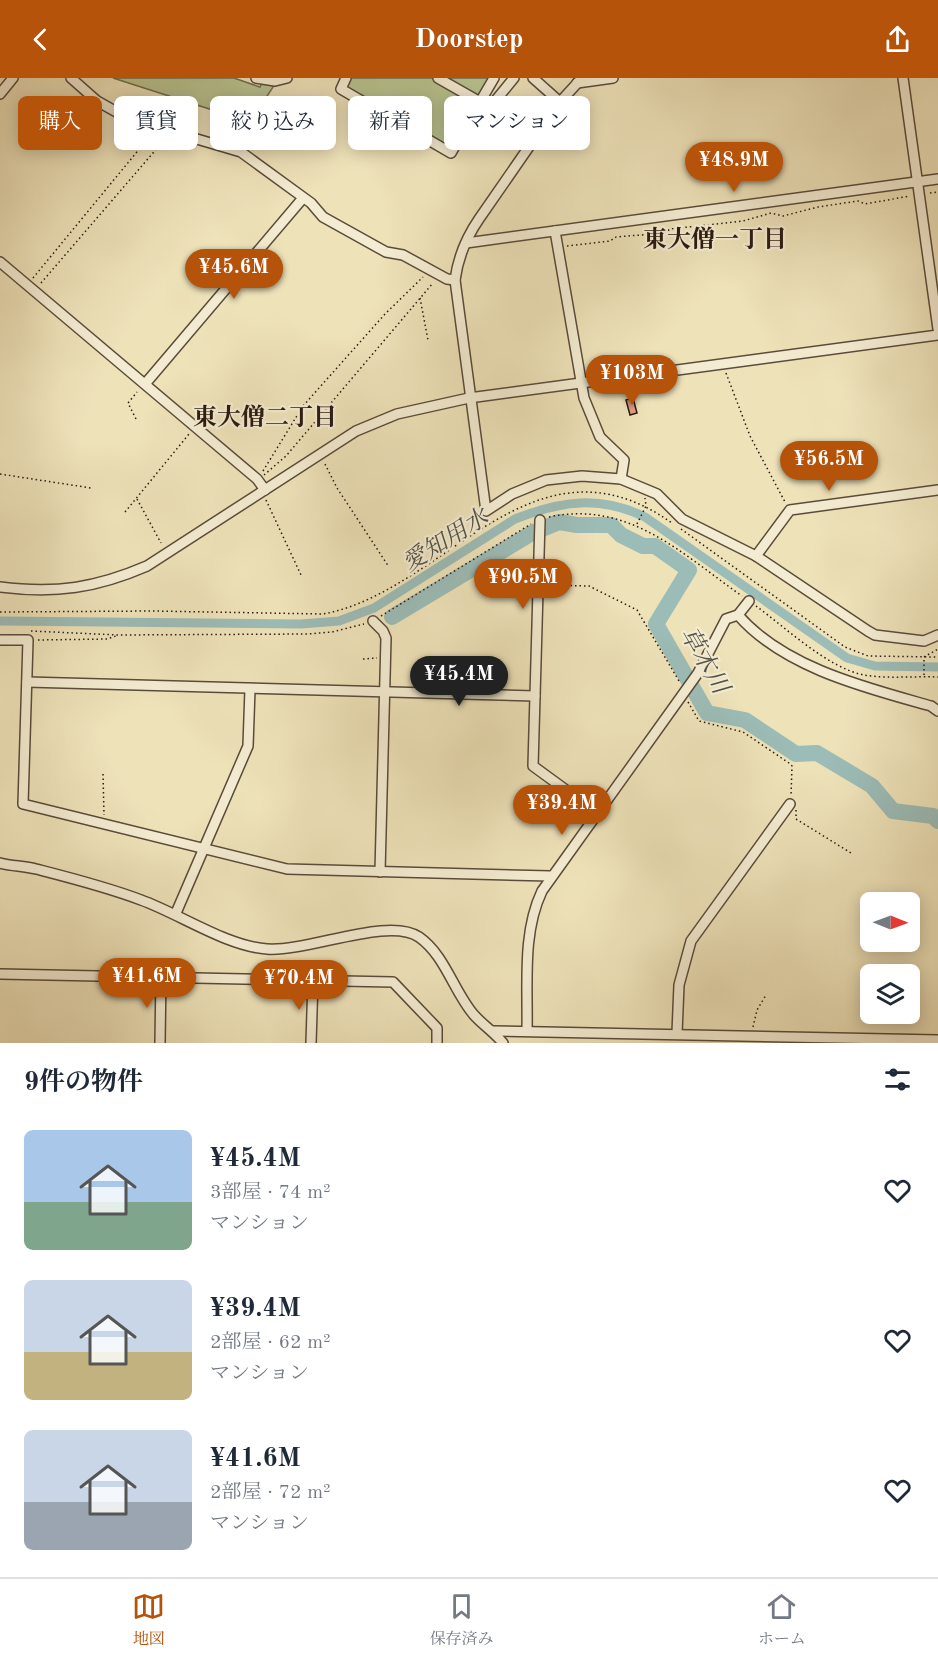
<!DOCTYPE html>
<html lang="ja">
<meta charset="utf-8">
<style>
:root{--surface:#fff;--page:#f2f2f3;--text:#1f2937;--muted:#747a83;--line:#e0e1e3;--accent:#b45309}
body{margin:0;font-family:"Old Standard TT","Noto Serif JP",serif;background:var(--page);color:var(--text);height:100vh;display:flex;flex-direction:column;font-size:22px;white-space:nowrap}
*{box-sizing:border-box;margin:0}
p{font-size:20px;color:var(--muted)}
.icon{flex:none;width:33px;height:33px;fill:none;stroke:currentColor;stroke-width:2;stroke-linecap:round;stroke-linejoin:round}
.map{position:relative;height:965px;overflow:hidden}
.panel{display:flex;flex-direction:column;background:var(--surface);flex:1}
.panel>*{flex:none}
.hud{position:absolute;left:18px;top:18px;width:600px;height:54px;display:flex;gap:12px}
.needle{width:39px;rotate:91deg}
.tools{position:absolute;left:860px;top:814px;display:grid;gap:12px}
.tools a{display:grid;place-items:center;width:60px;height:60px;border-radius:9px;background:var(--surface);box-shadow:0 3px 15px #0003;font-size:30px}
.price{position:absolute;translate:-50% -51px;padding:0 14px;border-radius:21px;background:var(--accent);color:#fff;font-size:20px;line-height:39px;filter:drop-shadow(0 2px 3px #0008)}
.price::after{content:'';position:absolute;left:50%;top:36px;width:18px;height:14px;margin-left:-9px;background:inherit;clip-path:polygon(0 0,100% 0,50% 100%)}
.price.on{background:#222;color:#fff}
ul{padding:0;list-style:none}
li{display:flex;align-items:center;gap:18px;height:150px;padding:0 24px}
li span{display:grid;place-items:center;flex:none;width:168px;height:120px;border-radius:9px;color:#555}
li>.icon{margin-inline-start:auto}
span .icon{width:72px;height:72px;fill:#fffc;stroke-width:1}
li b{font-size:26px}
h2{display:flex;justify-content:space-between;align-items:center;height:72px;padding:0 24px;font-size:26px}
.chip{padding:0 21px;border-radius:9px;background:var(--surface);box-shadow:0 3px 15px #0003;font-size:21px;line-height:54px}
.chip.on{background:var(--accent);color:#fff}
header{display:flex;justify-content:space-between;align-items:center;height:78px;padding:0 24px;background:var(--accent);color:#fff;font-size:27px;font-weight:800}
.tab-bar{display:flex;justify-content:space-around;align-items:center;height:84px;border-top:2px solid var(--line);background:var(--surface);font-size:16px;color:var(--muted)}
.tab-bar a{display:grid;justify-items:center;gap:3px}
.tab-bar .on{color:var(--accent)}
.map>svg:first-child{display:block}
.green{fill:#b8c38f;stroke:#706e50;stroke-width:1.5}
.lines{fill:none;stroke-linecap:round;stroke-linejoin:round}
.canal{stroke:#9cbcb7;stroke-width:9}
.river{stroke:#9cbcb7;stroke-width:16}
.building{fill:#e2a084;stroke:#291910;stroke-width:1.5}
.minor-casing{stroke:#5a4b3a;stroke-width:12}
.path{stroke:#291910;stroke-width:1.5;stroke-dasharray:1.5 3;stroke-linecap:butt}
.minor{stroke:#f4ecd2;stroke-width:9}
.labels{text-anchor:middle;stroke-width:4.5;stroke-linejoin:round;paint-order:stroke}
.neighbourhood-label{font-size:24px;font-weight:bold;fill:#291910;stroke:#f4ecd2}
.water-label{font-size:24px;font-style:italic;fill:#51524a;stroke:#f4ecd2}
</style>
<header><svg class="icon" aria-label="back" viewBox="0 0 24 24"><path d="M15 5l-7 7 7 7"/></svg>Doorstep<svg class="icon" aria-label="share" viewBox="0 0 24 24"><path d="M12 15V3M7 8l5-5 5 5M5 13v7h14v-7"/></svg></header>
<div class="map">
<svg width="938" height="965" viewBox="0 0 938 965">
<rect width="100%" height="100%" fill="#eee2b9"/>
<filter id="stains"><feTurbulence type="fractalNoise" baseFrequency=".00333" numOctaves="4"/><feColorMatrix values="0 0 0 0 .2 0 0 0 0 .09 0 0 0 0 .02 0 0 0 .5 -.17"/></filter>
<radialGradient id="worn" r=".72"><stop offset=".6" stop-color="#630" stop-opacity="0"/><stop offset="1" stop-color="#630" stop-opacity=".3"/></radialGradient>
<g class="green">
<polygon points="113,0 234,0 260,9 264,0 279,0 250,44"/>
<polygon points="347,0 496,0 455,74 342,11"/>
</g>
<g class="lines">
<path class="canal" d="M0 543 301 546 339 543 374 530 515 441C560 423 600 417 645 439L847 580 875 588 938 589"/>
<polyline class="river" points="392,539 532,455 559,444 577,447 611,447 621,457 643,468 655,468 689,492 656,546 707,635 745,642 796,676 817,675 872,708 893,733 933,738 938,743"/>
</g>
<polygon class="building" points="633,320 637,335 630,337 626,322"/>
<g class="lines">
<defs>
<g id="minor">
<polyline points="71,0 97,23 129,41 241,74 311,125 323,139 386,174 403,177 447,201 455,202"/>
<polyline points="256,0 275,3 287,0"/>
<polyline points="346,0 341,11 451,75 480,24"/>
<polyline points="438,0 480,24 494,0"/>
<polyline points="533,0 560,24"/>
<path d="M582 0 560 24 479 141C466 160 458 179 455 202L486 433 512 416 546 402 582 398 621 401 657 416 682 441 756 478 868 553 875 557 924 563 938 557"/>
<polyline points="903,0 938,251"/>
<polyline points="577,5 613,0"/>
<polyline points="0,16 13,0"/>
<polyline points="481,22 491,28 514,0"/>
<polyline points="555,153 584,320 600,359 624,382 621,401"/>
<polyline points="466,165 938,101"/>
<polyline points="0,184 257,401 265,412"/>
<polyline points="145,306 303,120"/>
<polyline points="540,442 533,688 596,734"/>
<polyline points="756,478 790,432 938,412"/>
<path d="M0 509C56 516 96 510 147 488L356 353 397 336 469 320 938 257"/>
<polyline points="738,537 749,523"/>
<polyline points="373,543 383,553 386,560 380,794"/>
<polyline points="0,562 28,562 23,726 287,791 550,798"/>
<polyline points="27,604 535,618"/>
<path d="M0 785C12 788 24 788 36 791 71 800 107 809 141 822 180 836 226 868 267 871 308 874 389 838 419 859 445 877 454 914 474 937 483 947 494 954 503 965"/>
<polyline points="176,835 248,668 250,611"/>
<polyline points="0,896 393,904 437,950 437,965"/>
<path d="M527 952C528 906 522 855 542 813L698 595 726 541 738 537C784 590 867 610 931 628L938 633"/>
<polyline points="493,953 938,962"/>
<polyline points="677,955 679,907 691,863 790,726"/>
<polyline points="160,965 161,897"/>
<polyline points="311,965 313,902"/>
</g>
</defs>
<use href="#minor" class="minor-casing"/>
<g class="path">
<polyline points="930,115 938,114"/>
<polyline points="567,168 610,163 616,159 665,155 670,151 743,143 771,135 783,138 818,129 858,123 865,126 910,118"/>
<polyline points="33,200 150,58"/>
<polyline points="41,205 165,61"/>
<polyline points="420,220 428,262"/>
<polyline points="726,295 750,358 785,424"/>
<polyline points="136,341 128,325 137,314"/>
<polyline points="325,386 337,410 389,489"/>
<polyline points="263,393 303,328 385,236 423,199"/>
<polyline points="0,396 91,410"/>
<polyline points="264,397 286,378 433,205"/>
<polyline points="137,421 161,465"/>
<polyline points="266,422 301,497"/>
<polyline points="125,434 189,356"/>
<path d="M549 439C629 422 682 476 742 518"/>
<polyline points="637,446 646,428 645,420"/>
<polyline points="681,451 845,569 868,578 938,579"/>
<polyline points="548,507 589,508 637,532 679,603"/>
<path d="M756 528C786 550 828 590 864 597 888 601 914 598 938 599"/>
<path d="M0 534 153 533 323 536C445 514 532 346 672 445"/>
<polyline points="381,538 531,446"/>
<polyline points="31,553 118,557 307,556 332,554 364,546"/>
<polyline points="38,562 107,561 116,558"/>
<polyline points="363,581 377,580"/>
<polyline points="924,597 924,579 938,571"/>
<polyline points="688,624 699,643 743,654 789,685 792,688 791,718"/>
<polyline points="103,696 104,737"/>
<polyline points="796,732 796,741 851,775"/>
<polyline points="753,949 757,932 766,917"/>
</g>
<use href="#minor" class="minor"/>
</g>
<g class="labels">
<g class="neighbourhood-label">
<text x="715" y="169">東大僧一丁目</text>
<text x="265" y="347">東大僧二丁目</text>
</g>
<g class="water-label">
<text transform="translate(445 462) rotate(-32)" y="8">愛知用水</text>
<text transform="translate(705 582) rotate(60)" y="8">草木川</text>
</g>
</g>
<rect width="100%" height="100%" filter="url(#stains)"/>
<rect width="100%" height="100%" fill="url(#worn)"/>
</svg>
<div class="tools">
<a><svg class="needle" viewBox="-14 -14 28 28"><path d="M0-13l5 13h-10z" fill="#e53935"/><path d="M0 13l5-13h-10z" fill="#747a83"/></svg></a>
<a><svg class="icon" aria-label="layers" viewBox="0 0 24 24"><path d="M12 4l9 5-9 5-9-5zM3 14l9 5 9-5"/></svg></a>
</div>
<b class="price" style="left:734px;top:115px">¥48.9M</b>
<b class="price" style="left:234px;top:222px">¥45.6M</b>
<b class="price" style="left:632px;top:328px">¥103M</b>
<b class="price" style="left:829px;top:414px">¥56.5M</b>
<b class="price" style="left:523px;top:532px">¥90.5M</b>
<b class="price on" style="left:459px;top:629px">¥45.4M</b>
<b class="price" style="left:562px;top:758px">¥39.4M</b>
<b class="price" style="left:147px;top:931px">¥41.6M</b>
<b class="price" style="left:299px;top:933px">¥70.4M</b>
<div class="hud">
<a class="chip on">購入</a>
<a class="chip">賃貸</a>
<a class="chip">絞り込み</a>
<a class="chip">新着</a>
<a class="chip">マンション</a>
</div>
</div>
<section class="panel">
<h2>9件の物件<svg class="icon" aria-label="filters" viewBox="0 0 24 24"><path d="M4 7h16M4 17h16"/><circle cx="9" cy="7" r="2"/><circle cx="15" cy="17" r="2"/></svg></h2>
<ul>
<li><span style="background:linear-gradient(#a9c7e8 60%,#7fa58c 0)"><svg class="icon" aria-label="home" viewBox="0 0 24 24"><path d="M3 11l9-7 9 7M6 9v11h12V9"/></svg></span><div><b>¥45.4M</b><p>3部屋 · 74 m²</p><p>マンション</p></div><svg class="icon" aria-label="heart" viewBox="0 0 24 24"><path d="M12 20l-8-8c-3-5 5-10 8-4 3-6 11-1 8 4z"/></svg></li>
<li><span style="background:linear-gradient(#c9d6e8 60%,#c2b280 0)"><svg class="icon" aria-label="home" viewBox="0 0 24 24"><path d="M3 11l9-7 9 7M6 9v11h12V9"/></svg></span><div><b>¥39.4M</b><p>2部屋 · 62 m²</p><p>マンション</p></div><svg class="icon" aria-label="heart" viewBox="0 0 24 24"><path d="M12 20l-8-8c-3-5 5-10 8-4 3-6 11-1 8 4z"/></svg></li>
<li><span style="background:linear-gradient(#c9d6e8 60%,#9aa5b1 0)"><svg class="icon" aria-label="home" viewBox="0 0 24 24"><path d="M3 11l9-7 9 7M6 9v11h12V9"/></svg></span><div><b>¥41.6M</b><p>2部屋 · 72 m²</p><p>マンション</p></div><svg class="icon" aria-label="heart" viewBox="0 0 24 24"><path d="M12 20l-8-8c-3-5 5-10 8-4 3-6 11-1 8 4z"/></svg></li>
</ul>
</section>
<nav class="tab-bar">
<a class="on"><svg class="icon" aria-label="map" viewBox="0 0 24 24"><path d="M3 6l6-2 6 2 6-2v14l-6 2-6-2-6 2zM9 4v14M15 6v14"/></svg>地図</a>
<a><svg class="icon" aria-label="saved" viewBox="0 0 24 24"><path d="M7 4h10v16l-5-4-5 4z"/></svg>保存済み</a>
<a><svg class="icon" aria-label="home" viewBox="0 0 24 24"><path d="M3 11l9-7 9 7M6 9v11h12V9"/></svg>ホーム</a>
</nav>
